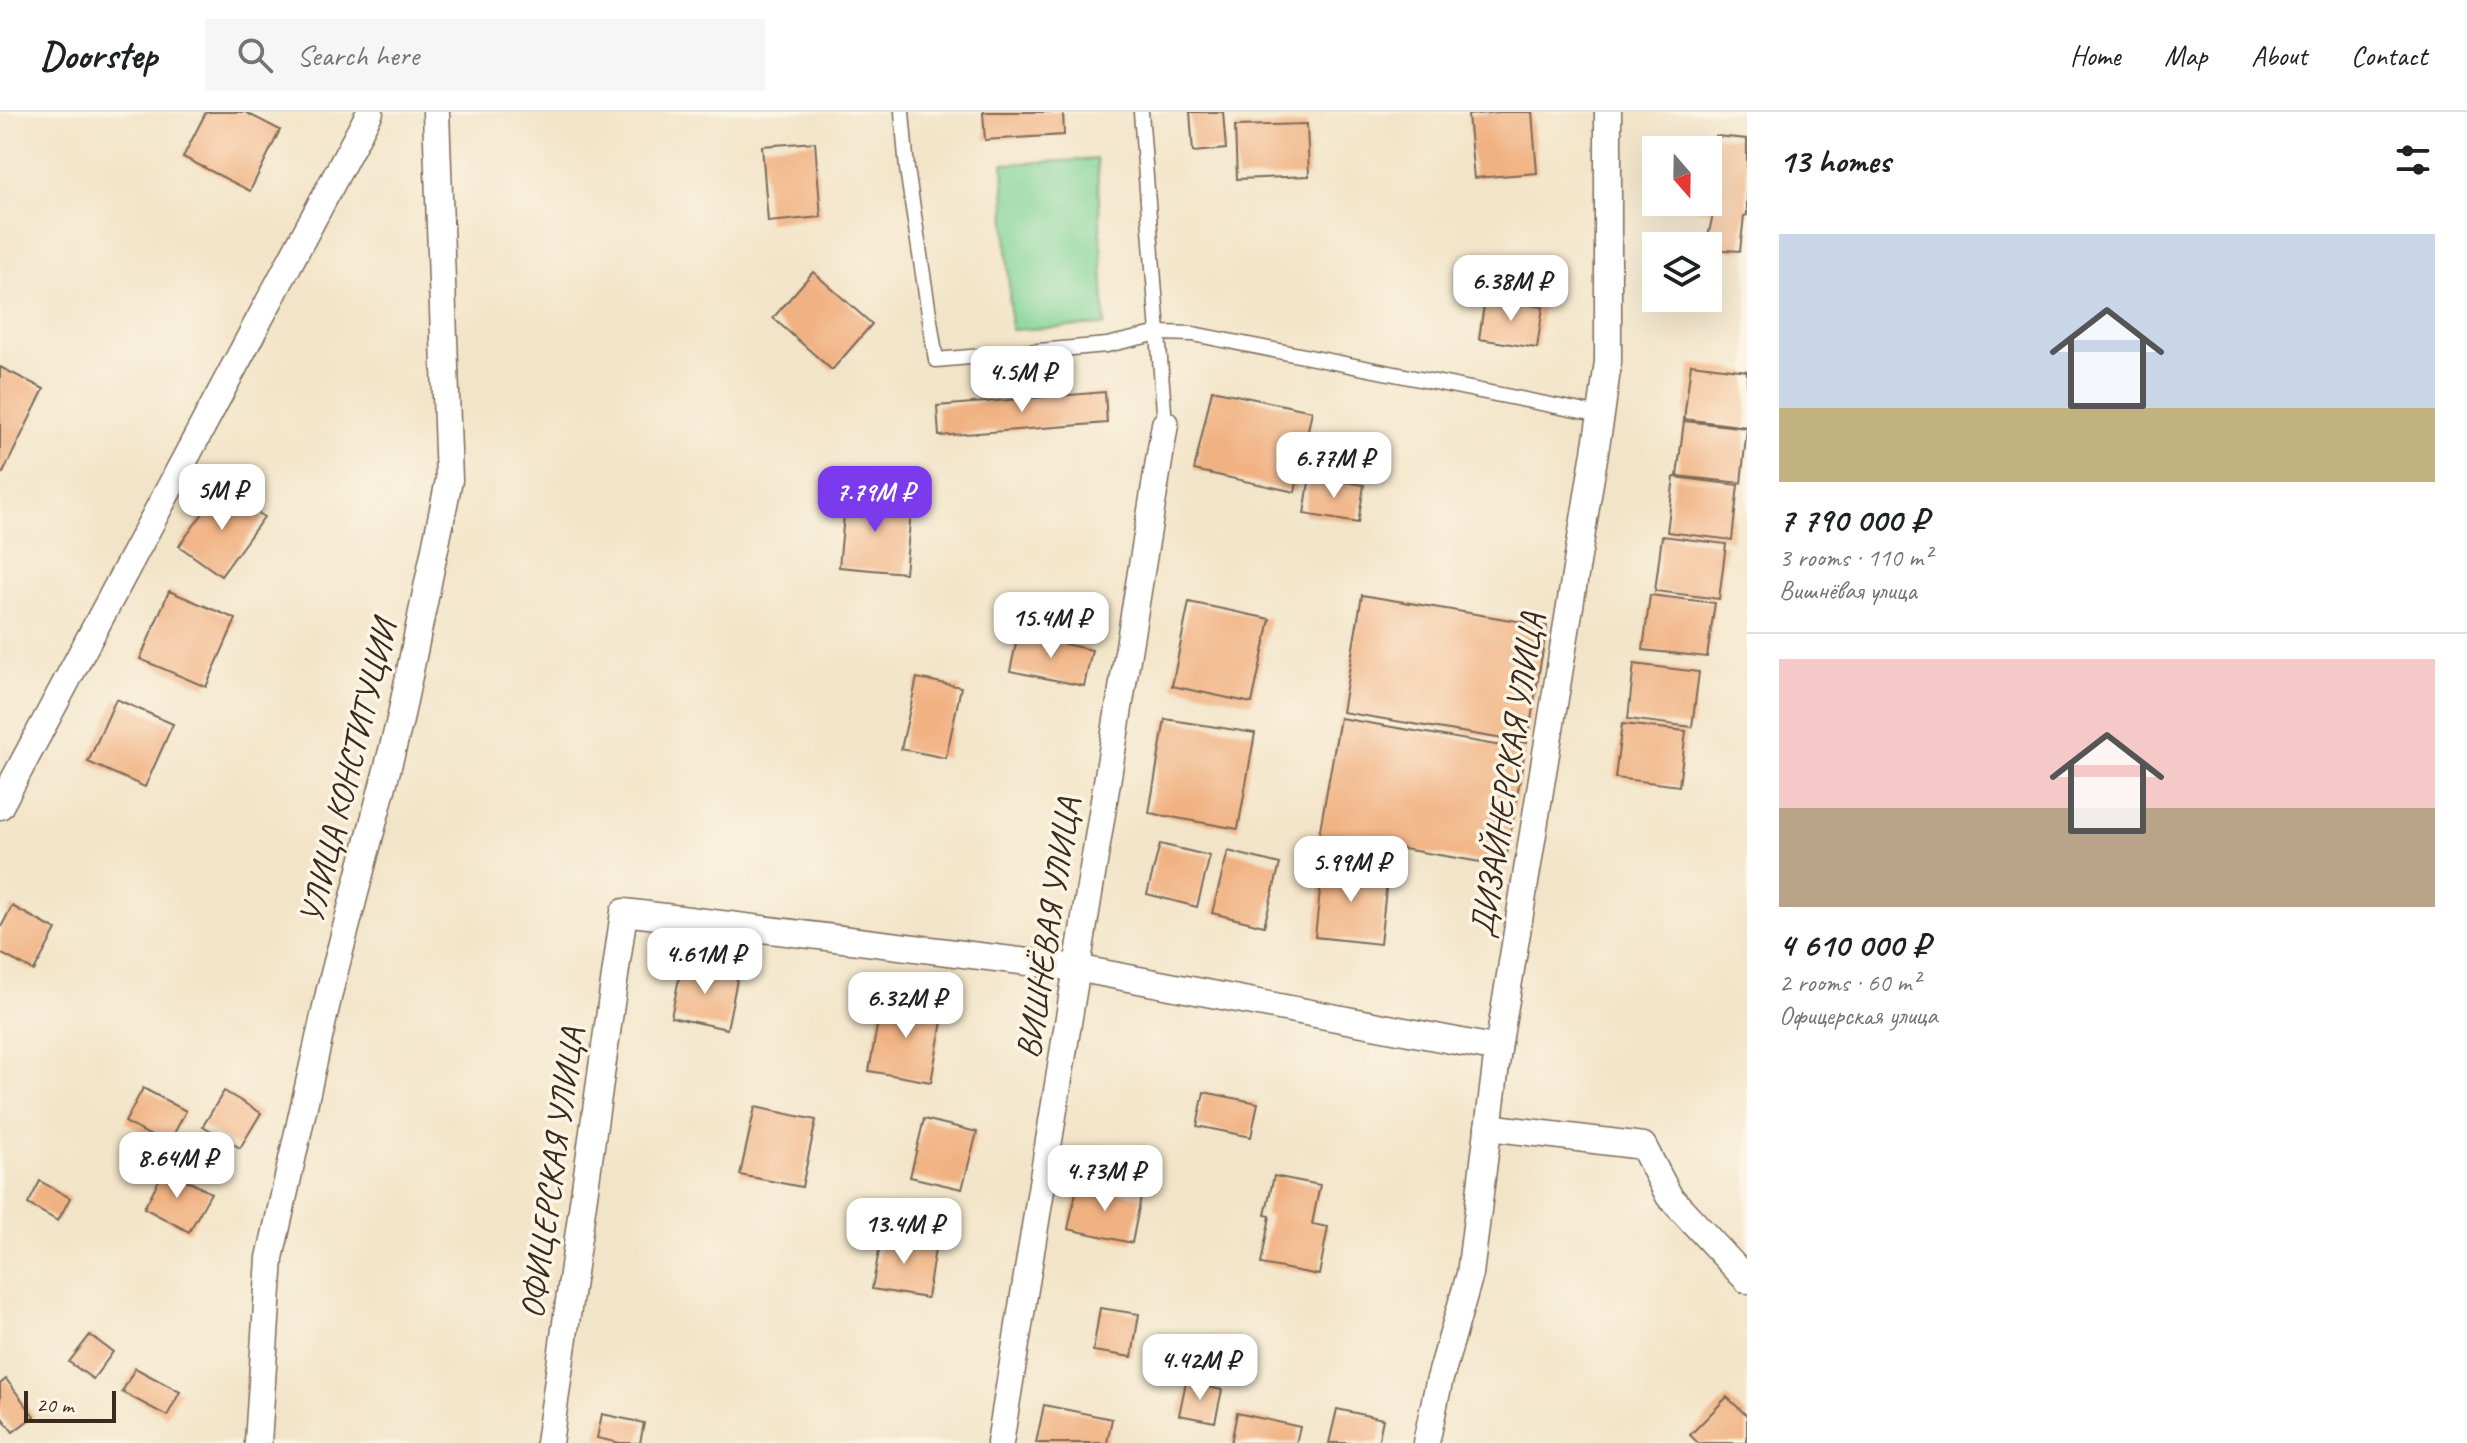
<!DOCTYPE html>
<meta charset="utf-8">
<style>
:root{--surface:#fff;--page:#f6f6f6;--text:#202124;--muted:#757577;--line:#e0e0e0;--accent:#7c3aed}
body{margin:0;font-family:Caveat,sans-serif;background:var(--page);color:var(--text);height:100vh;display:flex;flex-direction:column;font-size:30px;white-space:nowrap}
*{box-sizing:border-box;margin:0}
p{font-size:26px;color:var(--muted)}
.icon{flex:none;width:44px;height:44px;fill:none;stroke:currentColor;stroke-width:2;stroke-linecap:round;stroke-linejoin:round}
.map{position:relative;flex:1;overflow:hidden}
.sheet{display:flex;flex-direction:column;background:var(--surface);width:720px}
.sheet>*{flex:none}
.needle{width:52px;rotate:160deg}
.buttons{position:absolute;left:1642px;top:24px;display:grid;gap:16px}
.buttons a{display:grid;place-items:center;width:80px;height:80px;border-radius:0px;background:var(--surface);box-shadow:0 8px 32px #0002;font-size:40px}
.scale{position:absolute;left:24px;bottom:20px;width:92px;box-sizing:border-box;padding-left:8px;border:4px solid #3b2a1e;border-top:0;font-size:22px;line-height:28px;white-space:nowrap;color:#3b2a1e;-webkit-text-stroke:6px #fcf5e5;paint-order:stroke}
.price{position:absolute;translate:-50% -68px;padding:0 18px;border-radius:16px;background:#fff;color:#222;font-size:26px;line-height:52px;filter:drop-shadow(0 2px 4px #0008)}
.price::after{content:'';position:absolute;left:50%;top:48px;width:24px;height:18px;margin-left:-12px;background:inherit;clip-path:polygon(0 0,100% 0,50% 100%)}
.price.active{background:var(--accent);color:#fff}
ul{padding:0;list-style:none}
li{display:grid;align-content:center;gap:16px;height:424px;padding:0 32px}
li+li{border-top:2px solid var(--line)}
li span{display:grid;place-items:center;height:248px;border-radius:0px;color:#555}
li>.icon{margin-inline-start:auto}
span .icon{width:144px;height:144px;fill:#fffc;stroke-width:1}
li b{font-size:34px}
h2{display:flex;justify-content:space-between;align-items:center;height:96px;padding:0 32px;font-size:34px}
header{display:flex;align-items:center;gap:48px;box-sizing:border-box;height:112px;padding:0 40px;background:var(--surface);border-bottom:2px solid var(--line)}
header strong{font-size:38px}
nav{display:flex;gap:44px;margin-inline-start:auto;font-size:28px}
.search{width:560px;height:72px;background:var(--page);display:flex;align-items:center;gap:20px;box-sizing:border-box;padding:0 28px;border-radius:0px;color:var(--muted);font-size:30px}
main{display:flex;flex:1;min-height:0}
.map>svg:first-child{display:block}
.green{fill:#7ed396;stroke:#5c7e5a;stroke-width:2}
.building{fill:#f1b283}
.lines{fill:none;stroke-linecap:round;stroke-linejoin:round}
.service-casing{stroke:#7b6b5a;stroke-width:17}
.minor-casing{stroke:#7b6b5a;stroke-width:29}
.service{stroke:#fff;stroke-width:14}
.minor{stroke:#fff;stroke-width:26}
.labels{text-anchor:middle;stroke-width:7;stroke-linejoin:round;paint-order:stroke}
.street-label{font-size:34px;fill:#3b2a1e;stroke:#fcf5e5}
</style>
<header>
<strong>Doorstep</strong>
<div class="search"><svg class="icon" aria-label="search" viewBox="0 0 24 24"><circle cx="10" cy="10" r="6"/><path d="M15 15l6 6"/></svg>Search here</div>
<nav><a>Home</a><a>Map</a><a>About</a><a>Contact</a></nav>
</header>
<main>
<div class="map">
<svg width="1747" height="1331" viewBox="0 0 1747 1331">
<rect width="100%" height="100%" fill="#fcf5e5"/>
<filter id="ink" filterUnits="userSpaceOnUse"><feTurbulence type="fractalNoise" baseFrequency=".0125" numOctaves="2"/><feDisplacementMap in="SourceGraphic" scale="16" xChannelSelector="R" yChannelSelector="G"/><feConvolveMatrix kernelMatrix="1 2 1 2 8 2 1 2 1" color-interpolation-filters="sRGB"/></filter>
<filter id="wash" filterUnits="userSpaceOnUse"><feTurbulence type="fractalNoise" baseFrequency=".006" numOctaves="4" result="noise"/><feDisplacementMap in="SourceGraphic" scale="32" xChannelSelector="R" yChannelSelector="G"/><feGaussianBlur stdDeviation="1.8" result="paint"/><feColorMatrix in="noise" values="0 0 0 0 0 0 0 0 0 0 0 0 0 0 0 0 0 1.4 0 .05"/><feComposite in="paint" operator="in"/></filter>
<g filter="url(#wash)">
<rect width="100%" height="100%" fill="#f2e4c8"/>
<polygon class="green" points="1097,47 1105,213 1011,218 1003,52"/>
<g id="blocks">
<g class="building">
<polygon points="206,0 245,0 280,18 250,79 183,45"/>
<polygon points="983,0 1063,0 1064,23 985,28"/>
<polygon points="1190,0 1223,0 1226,37 1193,40"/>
<polygon points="1499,0 1532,0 1537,61 1474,66 1468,3"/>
<polygon points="1307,12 1309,64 1237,67 1235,14"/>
<polygon points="1716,24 1747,27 1747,103 1744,104 1740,139 1708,137 1706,134 1713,102 1693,96 1693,90 1708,90 1708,41"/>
<polygon points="815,30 821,105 768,110 762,34"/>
<polygon points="813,160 872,212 832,258 773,206"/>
<polygon points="1485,186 1543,195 1537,236 1479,227"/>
<polygon points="1691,252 1747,259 1747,315 1684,307"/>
<polygon points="0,255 44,277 3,361 0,360"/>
<polygon points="1212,278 1312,299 1295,380 1194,358"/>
<polygon points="1105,280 1107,311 939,324 937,294"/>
<polygon points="1684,309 1747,316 1741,371 1677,364"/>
<polygon points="1310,364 1364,373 1358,411 1304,402"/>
<polygon points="1674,365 1738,373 1732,428 1667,420"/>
<polygon points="222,375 264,405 221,464 179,434"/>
<polygon points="846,383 912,390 905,461 839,455"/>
<polygon points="1662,424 1726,432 1719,487 1655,479"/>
<polygon points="169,479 236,507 206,575 140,547"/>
<polygon points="1362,483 1547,514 1527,631 1342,600"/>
<polygon points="1650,483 1715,491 1707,545 1643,538"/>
<polygon points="1189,490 1270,507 1252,591 1172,574"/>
<polygon points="1018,522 1092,538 1084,574 1010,559"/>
<polygon points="1634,552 1699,560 1692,615 1628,607"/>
<polygon points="917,566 961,575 946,646 901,637"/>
<polygon points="116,587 173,612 145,675 88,650"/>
<polygon points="1340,606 1525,638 1505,754 1319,723"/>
<polygon points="1165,607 1255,621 1238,717 1149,701"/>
<polygon points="1622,612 1686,619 1679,674 1615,666"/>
<polygon points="1160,732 1210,744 1197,795 1147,782"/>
<polygon points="1228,739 1280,752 1264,814 1212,801"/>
<polygon points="1323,751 1388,759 1380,832 1315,825"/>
<polygon points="12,794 56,818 34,859 0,841 0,817"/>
<polygon points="682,852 738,863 727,917 671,905"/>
<polygon points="882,887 944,898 931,970 869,959"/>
<polygon points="143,976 186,999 168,1033 125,1010"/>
<polygon points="224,979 261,1001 240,1036 203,1014"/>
<polygon points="1204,980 1258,991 1251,1025 1197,1014"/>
<polygon points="755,995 816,1008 802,1075 740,1063"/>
<polygon points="924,1007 977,1020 962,1077 910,1065"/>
<polygon points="165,1057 211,1081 189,1120 144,1096"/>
<polygon points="1274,1064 1320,1073 1312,1112 1328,1115 1319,1163 1261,1152 1270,1104 1265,1103"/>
<polygon points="40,1069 70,1086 58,1109 28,1092"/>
<polygon points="1078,1071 1141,1085 1132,1131 1068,1117"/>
<polygon points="882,1122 936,1131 927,1186 872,1177"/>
<polygon points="1100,1196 1139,1202 1132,1245 1093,1239"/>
<polygon points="90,1223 113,1240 93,1267 69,1250"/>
<polygon points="135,1256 180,1280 167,1304 122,1280"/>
<polygon points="6,1267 34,1304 13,1320 0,1303 0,1272"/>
<polygon points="1186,1270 1222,1278 1215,1310 1179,1303"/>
<polygon points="1727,1285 1747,1304 1747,1331 1698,1331 1690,1323"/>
<polygon points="1044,1293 1112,1307 1107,1331 1036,1331"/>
<polygon points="1337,1297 1383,1307 1378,1331 1329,1331"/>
<polygon points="1237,1301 1300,1315 1296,1331 1231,1331"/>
<polygon points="602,1302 644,1311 640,1331 620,1331 597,1326"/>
</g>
</g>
</g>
<g filter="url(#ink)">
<use href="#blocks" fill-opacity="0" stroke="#7b6b5a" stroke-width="2"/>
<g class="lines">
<defs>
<g id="service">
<polyline points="902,0 907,57 936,248 1107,233 1159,221 1193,222 1601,303"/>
<polyline points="1141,0 1165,312"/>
</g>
<g id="minor">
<polyline points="0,694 370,0"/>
<polyline points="1488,1015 1643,1034 1669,1084 1747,1168"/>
<polyline points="258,1331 270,1146 330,877 400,608 449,368 436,0"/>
<polyline points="549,1331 624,800 1076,856 1498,937"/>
<polyline points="1000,1331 1165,312"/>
<polyline points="1426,1331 1439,1270 1470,1162 1498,937 1601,303 1608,250 1608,0"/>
</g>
</defs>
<use href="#service" class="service-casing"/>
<use href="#minor" class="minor-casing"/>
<use href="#service" class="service"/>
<use href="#minor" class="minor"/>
</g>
</g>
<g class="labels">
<g class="street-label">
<text transform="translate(347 660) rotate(-76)" y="12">УЛИЦА КОНСТИТУЦИИ</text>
<text transform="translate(1506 663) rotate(-81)" y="12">ДИЗАЙНЕРСКАЯ УЛИЦА</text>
<text transform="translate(1047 816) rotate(-81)" y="12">ВИШНЁВАЯ УЛИЦА</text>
<text transform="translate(551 1061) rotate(-82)" y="12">ОФИЦЕРСКАЯ УЛИЦА</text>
</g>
</g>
</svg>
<div class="buttons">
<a><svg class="needle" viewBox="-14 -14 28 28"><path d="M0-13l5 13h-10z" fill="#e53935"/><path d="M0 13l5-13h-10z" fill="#757577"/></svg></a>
<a><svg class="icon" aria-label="layers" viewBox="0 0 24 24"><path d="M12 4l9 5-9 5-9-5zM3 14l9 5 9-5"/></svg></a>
</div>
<div class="scale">20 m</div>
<b class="price" style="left:1511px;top:211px">6.38M ₽</b>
<b class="price" style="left:1022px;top:302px">4.5M ₽</b>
<b class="price" style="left:1334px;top:388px">6.77M ₽</b>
<b class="price" style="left:222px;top:420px">5M ₽</b>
<b class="price active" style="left:875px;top:422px">7.79M ₽</b>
<b class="price" style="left:1051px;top:548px">15.4M ₽</b>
<b class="price" style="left:1351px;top:792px">5.99M ₽</b>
<b class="price" style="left:705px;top:884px">4.61M ₽</b>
<b class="price" style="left:906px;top:928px">6.32M ₽</b>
<b class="price" style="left:177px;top:1088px">8.64M ₽</b>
<b class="price" style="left:1105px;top:1101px">4.73M ₽</b>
<b class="price" style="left:904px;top:1154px">13.4M ₽</b>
<b class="price" style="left:1200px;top:1290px">4.42M ₽</b>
</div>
<section class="sheet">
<h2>13 homes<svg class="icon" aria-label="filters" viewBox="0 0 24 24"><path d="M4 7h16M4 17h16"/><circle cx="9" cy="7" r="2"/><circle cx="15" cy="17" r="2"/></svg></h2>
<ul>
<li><span style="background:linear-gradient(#c9d6e8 70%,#c2b280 0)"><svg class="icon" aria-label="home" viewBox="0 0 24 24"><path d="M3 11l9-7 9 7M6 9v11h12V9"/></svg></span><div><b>7 790 000 ₽</b><p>3 rooms · 110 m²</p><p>Вишнёвая улица</p></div></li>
<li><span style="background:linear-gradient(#f6c9c9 60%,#b9a48a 0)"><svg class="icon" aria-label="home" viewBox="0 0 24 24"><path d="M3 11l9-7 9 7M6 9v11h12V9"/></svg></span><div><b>4 610 000 ₽</b><p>2 rooms · 60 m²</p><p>Офицерская улица</p></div></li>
</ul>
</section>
</main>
